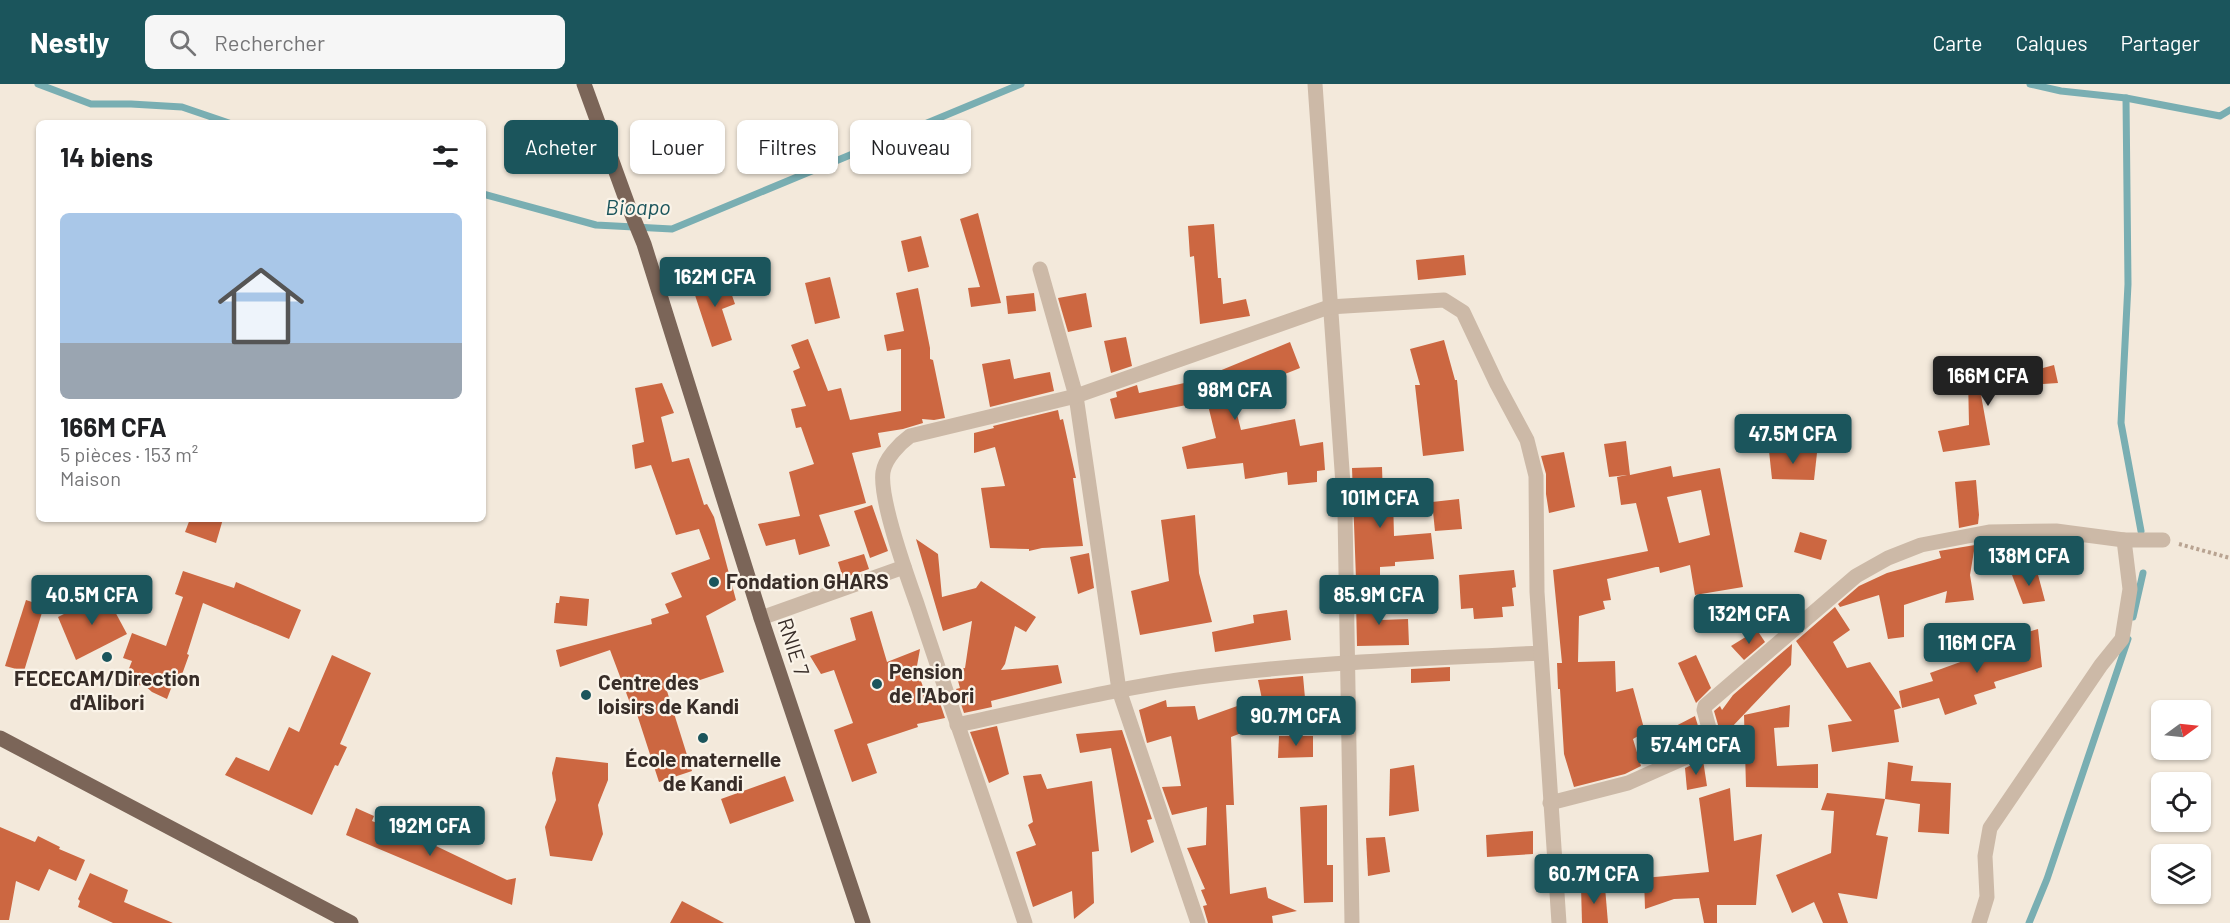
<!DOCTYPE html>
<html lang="fr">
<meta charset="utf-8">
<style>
:root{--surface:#fff;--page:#f6f6f6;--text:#202124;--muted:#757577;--accent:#1b555c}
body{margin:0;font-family:Barlow,sans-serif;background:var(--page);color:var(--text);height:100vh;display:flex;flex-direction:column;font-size:22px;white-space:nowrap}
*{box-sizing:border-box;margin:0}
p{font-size:20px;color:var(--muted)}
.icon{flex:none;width:33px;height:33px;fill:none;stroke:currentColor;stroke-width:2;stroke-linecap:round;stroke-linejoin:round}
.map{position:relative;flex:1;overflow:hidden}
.details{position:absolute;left:36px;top:36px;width:450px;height:402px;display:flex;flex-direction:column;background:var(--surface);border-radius:9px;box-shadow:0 2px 4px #0004}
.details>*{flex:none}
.guide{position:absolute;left:504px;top:36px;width:570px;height:54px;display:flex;gap:12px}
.needle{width:39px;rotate:75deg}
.tools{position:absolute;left:2151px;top:616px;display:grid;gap:12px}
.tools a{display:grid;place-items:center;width:60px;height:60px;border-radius:9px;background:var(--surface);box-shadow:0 2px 4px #0004;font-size:30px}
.price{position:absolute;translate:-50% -51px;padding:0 14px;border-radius:6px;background:var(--accent);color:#fff;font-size:20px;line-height:39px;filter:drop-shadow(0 2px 3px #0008)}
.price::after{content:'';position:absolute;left:50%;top:36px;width:18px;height:14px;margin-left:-9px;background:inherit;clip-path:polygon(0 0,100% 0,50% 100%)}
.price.on{background:#222;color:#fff}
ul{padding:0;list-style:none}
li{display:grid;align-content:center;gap:12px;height:318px;padding:0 24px}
li span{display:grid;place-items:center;height:186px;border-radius:9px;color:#555}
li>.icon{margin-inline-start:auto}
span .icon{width:108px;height:108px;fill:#fffc;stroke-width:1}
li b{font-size:26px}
h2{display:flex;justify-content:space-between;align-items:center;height:72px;padding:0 24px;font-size:26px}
.pill{padding:0 21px;border-radius:9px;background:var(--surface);box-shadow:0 2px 4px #0004;font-size:21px;line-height:54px}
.pill.on{background:var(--accent);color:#fff}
header{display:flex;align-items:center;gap:36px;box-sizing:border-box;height:84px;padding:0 30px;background:var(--accent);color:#fff}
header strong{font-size:28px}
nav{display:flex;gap:33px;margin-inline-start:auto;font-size:21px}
.search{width:420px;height:54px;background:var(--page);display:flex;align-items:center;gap:15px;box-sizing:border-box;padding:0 21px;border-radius:9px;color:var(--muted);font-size:22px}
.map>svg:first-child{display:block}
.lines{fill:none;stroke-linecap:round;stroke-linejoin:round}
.stream{stroke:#79aeb2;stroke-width:7}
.building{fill:#cc6741;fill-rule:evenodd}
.path{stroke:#b8a391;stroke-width:4;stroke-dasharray:3 3;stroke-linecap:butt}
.minor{stroke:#ccb9a7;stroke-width:15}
.primary{stroke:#7b6558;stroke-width:15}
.poi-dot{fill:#1b555c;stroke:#faf3e8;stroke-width:2}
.labels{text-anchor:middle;stroke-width:4.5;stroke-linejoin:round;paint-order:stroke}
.poi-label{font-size:21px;font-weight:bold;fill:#382d28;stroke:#faf3e8;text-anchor:start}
.street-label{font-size:21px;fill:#382d28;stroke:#faf3e8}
.water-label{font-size:22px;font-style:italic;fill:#1b555c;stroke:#faf3e8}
</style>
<header>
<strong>Nestly</strong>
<div class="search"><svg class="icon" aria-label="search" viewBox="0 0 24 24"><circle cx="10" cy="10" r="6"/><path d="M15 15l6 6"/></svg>Rechercher</div>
<nav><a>Carte</a><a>Calques</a><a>Partager</a></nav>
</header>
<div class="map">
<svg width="2230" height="839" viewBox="0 0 2230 839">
<rect width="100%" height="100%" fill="#f3e9db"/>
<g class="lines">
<g class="stream">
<polyline points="38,0 91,20 131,20 182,23 229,39"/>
<polyline points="2030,0 2061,7 2126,14 2220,32 2230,26"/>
<polyline points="2126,14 2128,200 2121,339 2141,447"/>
<polyline points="483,110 596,141 672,145 1021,0"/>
<polyline points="2133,533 2143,489"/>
<polyline points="2029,839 2047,795 2128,555"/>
</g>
</g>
<g class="building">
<polygon points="978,129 1001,219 971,223 968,204 980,203 960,135"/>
<polygon points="1214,140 1218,194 1221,194 1223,220 1246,215 1250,232 1200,240 1194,172 1190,173 1188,142"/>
<polygon points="921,152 929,183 908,188 901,157"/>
<polygon points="1464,171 1466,191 1418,196 1416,176"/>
<polygon points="725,191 735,220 722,225 732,256 712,263 692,202"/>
<polygon points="830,193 840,234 815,240 805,199"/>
<polygon points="918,204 930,264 930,275 933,276 945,334 934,336 922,335 923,339 903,345 878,349 881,363 852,369 866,419 819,431 830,462 799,471 795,455 766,462 758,440 800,432 789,388 814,380 801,343 796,344 791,325 806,322 793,287 800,284 791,261 808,255 828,307 841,304 850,336 901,327 901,265 887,267 884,251 904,247 896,209"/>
<polygon points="1034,209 1036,227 1008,230 1006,212"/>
<polygon points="1086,209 1092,243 1068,248 1058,214"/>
<polygon points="1126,253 1132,282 1111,289 1104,257"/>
<polygon points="1444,256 1455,296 1457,296 1464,367 1423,372 1415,301 1420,301 1410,265"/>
<polygon points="1290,258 1300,284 1275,294 1274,292 1232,310 1241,346 1295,335 1300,362 1323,358 1325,386 1317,387 1317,398 1288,401 1287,388 1245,395 1243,379 1187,385 1182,363 1216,354 1207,317 1115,335 1110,315 1117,313 1116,308 1137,301 1139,309 1207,294 1207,292"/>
<polygon points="1010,275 1014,295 1050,288 1054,307 990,323 982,280"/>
<polygon points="2054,281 2058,299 2027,301 1981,311 1990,361 1943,368 1938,347 1969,341 1968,293 2014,292"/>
<polygon points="662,299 674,329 661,333 672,378 689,374 704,421 707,420 714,433 736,516 706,532 724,588 667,607 692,687 659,698 633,618 630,619 610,566 560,583 556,566 652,540 651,535 669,529 665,520 682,513 671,489 710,475 699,445 676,451 651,381 635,385 632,361 644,358 635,304"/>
<polygon points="1058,326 1060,336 1063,335 1076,394 1073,394 1083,462 1042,464 1029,467 1029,465 990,464 981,404 1005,402 995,363 974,369 974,349 994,344 993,342"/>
<path d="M1626 357 1630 391 1671 382 1673 393 1720 384 1743 503 1695 511 1690 481 1660 489 1659 483H1656L1607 495 1611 516 1603 517 1605 525 1579 532 1578 578 1615 577 1616 608 1633 604 1645 648 1633 655 1641 682 1625 690 1574 703 1564 670 1560 605H1558L1557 579H1562L1553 486 1648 467 1636 419 1621 421 1617 393 1627 391 1609 393 1604 360ZM1701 406 1710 451 1679 459 1667 413Z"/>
<polygon points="1769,367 1817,369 1814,396 1772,395"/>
<polygon points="1564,368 1575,423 1549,429 1546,410 1546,390 1541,372"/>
<polygon points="1382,383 1383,414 1393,413 1394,452 1431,449 1434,475 1395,478 1395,482 1380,483 1380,496 1356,495 1352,384"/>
<polygon points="1976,396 1979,431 1978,440 1959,444 1955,398"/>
<polygon points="1459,415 1462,445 1435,447 1432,418"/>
<polygon points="872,421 888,467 870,474 854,427"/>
<polygon points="1195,431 1199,489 1212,538 1140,551 1131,507 1169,497 1161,436"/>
<polygon points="190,435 223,435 216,459 185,448"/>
<polygon points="1800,448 1827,456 1821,476 1794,468"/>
<polygon points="916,455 938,470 942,513 976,504 981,497 1036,533 1026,548 1015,542 1005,580 1001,586 1058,581 1062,599 991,617 992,623 964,629 956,605 960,604 955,586 965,584 972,537 943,547"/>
<polygon points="1975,461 1970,491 1974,516 1945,519 1947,507 1904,521 1904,553 1888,555 1879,511 1840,523 1838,520 1859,502 1887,489 1941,474 1939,467"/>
<polygon points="1089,469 1094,504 1078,510 1070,473"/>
<polygon points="864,470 869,485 843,494 838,478"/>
<polygon points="1514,486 1516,503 1512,504 1514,522 1502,523 1503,533 1474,535 1473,524 1461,525 1459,491"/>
<polygon points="183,487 234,504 236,498 301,526 289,555 203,519 187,570 189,571 180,596 175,594 167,615 152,608 144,601 130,602 126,597 126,592 132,577 123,574 132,549 166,562 183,513 175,510"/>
<polygon points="2037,487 2045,517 2023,520 2012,491"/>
<polygon points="105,509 127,550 76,576 58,533"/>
<polygon points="560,512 589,515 587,542 554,539 556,519 559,519"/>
<polygon points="1381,512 1381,536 1408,535 1409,561 1357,562 1356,516"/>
<polygon points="26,516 44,522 24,587 5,582"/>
<polygon points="1835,523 1850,546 1833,558 1847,584 1870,578 1901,624 1894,626 1899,658 1832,668 1828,641 1852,637 1796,557"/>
<polygon points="1287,526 1291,556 1215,568 1212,548 1254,539 1253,531"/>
<polygon points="872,527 887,578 920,565 915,593 919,592 927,613 937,610 945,634 917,640 918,643 867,660 877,689 852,698 834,646 853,639 834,586 821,590 810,572 856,556 850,534"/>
<polygon points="2038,545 2042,583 1994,598 1996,604 1974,611 1977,620 1945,631 1939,614 1902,624 1899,607 1933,597 1930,589 2007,561 2006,554"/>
<polygon points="1757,546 1765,558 1744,576 1731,562"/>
<polygon points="1792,560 1791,581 1730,645 1732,647 1721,651 1714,627 1720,622 1722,626 1733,611"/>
<polygon points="332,571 371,589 340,660 347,663 338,682 335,681 312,731 225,691 236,673 269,687 289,643 299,648"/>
<polygon points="1696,571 1711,604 1696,619 1678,579"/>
<polygon points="1450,583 1450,597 1411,599 1411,585"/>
<polygon points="1303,592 1305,614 1263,620 1258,596"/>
<polygon points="1257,615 1267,639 1231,653 1234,721 1226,721 1230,810 1266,803 1268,814 1297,827 1272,832 1273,839 1208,839 1203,822 1207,821 1201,806 1205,805 1187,764 1206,761 1207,723 1172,731 1162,703 1181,702 1171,652 1147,659 1139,626 1166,616 1167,623 1195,622 1198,636"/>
<polygon points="1790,621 1789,643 1774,644 1777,682 1818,680 1818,704 1746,703 1744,631"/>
<polygon points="1695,632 1702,655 1683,664 1682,662 1672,665 1668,646"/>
<polygon points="997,642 1009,690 989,699 970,648"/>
<polygon points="1122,646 1152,735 1147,736 1154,758 1131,769 1111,664 1080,669 1076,650"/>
<polygon points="1279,652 1313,652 1313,673 1278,674"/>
<polygon points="556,673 608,679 608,696 598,721 603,750 592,777 550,772 545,743 556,716 552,689"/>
<polygon points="1703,676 1707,702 1687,706 1685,684"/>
<polygon points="1888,678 1913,682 1911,697 1951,699 1949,750 1918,748 1920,720 1885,715"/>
<polygon points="1414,681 1419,727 1389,732 1390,685"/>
<polygon points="1041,690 1047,705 1092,697 1099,767 1092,768 1094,819 1074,835 1072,807 1033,823 1016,768 1036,761 1028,741 1033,738 1023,692"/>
<polygon points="785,692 794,717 730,740 721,715"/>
<polygon points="1730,704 1734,757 1762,750 1756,821 1717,821 1717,839 1704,839 1699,814 1674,815 1645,825 1644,794 1709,788 1699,714"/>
<polygon points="1827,709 1885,715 1876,751 1888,753 1877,815 1838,809 1848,839 1823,839 1814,818 1792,829 1776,791 1831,769 1834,727 1821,726"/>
<polygon points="1327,721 1327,781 1333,781 1333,818 1304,819 1300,723"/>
<polygon points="356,724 374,732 372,737 436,762 507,796 516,794 512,821 346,751"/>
<polygon points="0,743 35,758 38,752 60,763 59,765 85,776 76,797 49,785 39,807 16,797 9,836 0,836"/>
<polygon points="1533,747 1533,770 1487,773 1486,751"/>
<polygon points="1385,753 1390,788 1368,792 1366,754"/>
<polygon points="90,789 128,806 124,818 173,839 113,839 78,823 80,817 78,815"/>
<polygon points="1581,802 1605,803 1608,839 1582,839"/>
<polygon points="682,817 724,839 670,839"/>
</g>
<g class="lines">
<polyline class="path" points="2179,460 2230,474"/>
<g class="minor">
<polyline points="1315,0 1345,429 1352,839"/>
<polyline points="1040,185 1076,312 1119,606 1198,839"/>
<polyline points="761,534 904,483"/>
<path d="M957 641C1037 624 1117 604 1199 593 1312 578 1426 575 1540 569"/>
<polyline points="1550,719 1628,699 1711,662 1712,655 1704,626 1705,622 1856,492 1888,474 1921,461 1989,448 2056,447 2124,456 2163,456"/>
<path d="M1025 839C990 732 952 627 917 520 907 492 879 415 883 388 885 375 899 360 910 352L1076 312 1329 223 1444 216 1463 228 1497 300 1527 356 1536 392 1537 508 1559 839"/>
<polyline points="1979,839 1987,813 1985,772 1990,744 2101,581 2122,555 2130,505 2124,456"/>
</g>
<g class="primary">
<polyline points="584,0 628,121 644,160 761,534 863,839"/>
<polyline points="0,654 351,839"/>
</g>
</g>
<g class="poi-dot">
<circle cx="714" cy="498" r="6"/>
<circle cx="107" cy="573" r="6"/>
<circle cx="877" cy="600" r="6"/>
<circle cx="586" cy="611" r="6"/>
<circle cx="703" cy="654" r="6"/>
</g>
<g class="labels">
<g class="poi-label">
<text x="726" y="505">Fondation GHARS</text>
<text x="889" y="595">Pension<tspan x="889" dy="24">de l'Abori</tspan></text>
<text x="107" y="602" text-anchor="middle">FECECAM/Direction<tspan x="107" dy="24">d'Alibori</tspan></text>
<text x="598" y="606">Centre des<tspan x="598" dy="24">loisirs de Kandi</tspan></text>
<text x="703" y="683" text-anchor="middle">École maternelle<tspan x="703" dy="24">de Kandi</tspan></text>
</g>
<g class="street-label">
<text transform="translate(793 563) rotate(72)" y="7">RNIE 7</text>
</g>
<g class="water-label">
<text x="638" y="131">Bioapo</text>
</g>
</g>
</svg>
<div class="tools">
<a><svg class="needle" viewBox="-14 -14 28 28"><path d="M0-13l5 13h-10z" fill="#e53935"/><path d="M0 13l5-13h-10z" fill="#757577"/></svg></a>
<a><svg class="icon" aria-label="locate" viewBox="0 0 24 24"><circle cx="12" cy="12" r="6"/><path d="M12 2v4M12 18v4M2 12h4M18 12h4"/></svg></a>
<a><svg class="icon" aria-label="layers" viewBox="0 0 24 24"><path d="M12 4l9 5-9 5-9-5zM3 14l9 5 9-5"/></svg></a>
</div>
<b class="price" style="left:715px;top:224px">162M CFA</b>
<b class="price on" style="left:1988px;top:323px">166M CFA</b>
<b class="price" style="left:1235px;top:337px">98M CFA</b>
<b class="price" style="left:1793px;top:381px">47.5M CFA</b>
<b class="price" style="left:1380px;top:445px">101M CFA</b>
<b class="price" style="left:2029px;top:503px">138M CFA</b>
<b class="price" style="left:92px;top:542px">40.5M CFA</b>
<b class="price" style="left:1379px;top:542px">85.9M CFA</b>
<b class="price" style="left:1749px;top:561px">132M CFA</b>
<b class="price" style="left:1977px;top:590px">116M CFA</b>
<b class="price" style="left:1296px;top:663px">90.7M CFA</b>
<b class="price" style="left:1696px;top:692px">57.4M CFA</b>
<b class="price" style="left:430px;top:773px">192M CFA</b>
<b class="price" style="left:1594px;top:821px">60.7M CFA</b>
<div class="guide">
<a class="pill on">Acheter</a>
<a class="pill">Louer</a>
<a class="pill">Filtres</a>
<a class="pill">Nouveau</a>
</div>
<section class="details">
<h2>14 biens<svg class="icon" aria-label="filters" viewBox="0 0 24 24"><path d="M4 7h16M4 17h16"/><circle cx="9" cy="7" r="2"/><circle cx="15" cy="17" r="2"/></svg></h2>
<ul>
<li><span style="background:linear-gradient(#a9c7e8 70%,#9aa5b1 0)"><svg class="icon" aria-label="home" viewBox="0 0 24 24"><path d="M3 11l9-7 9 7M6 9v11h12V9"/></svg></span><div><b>166M CFA</b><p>5 pièces · 153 m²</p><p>Maison</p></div></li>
</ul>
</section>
</div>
